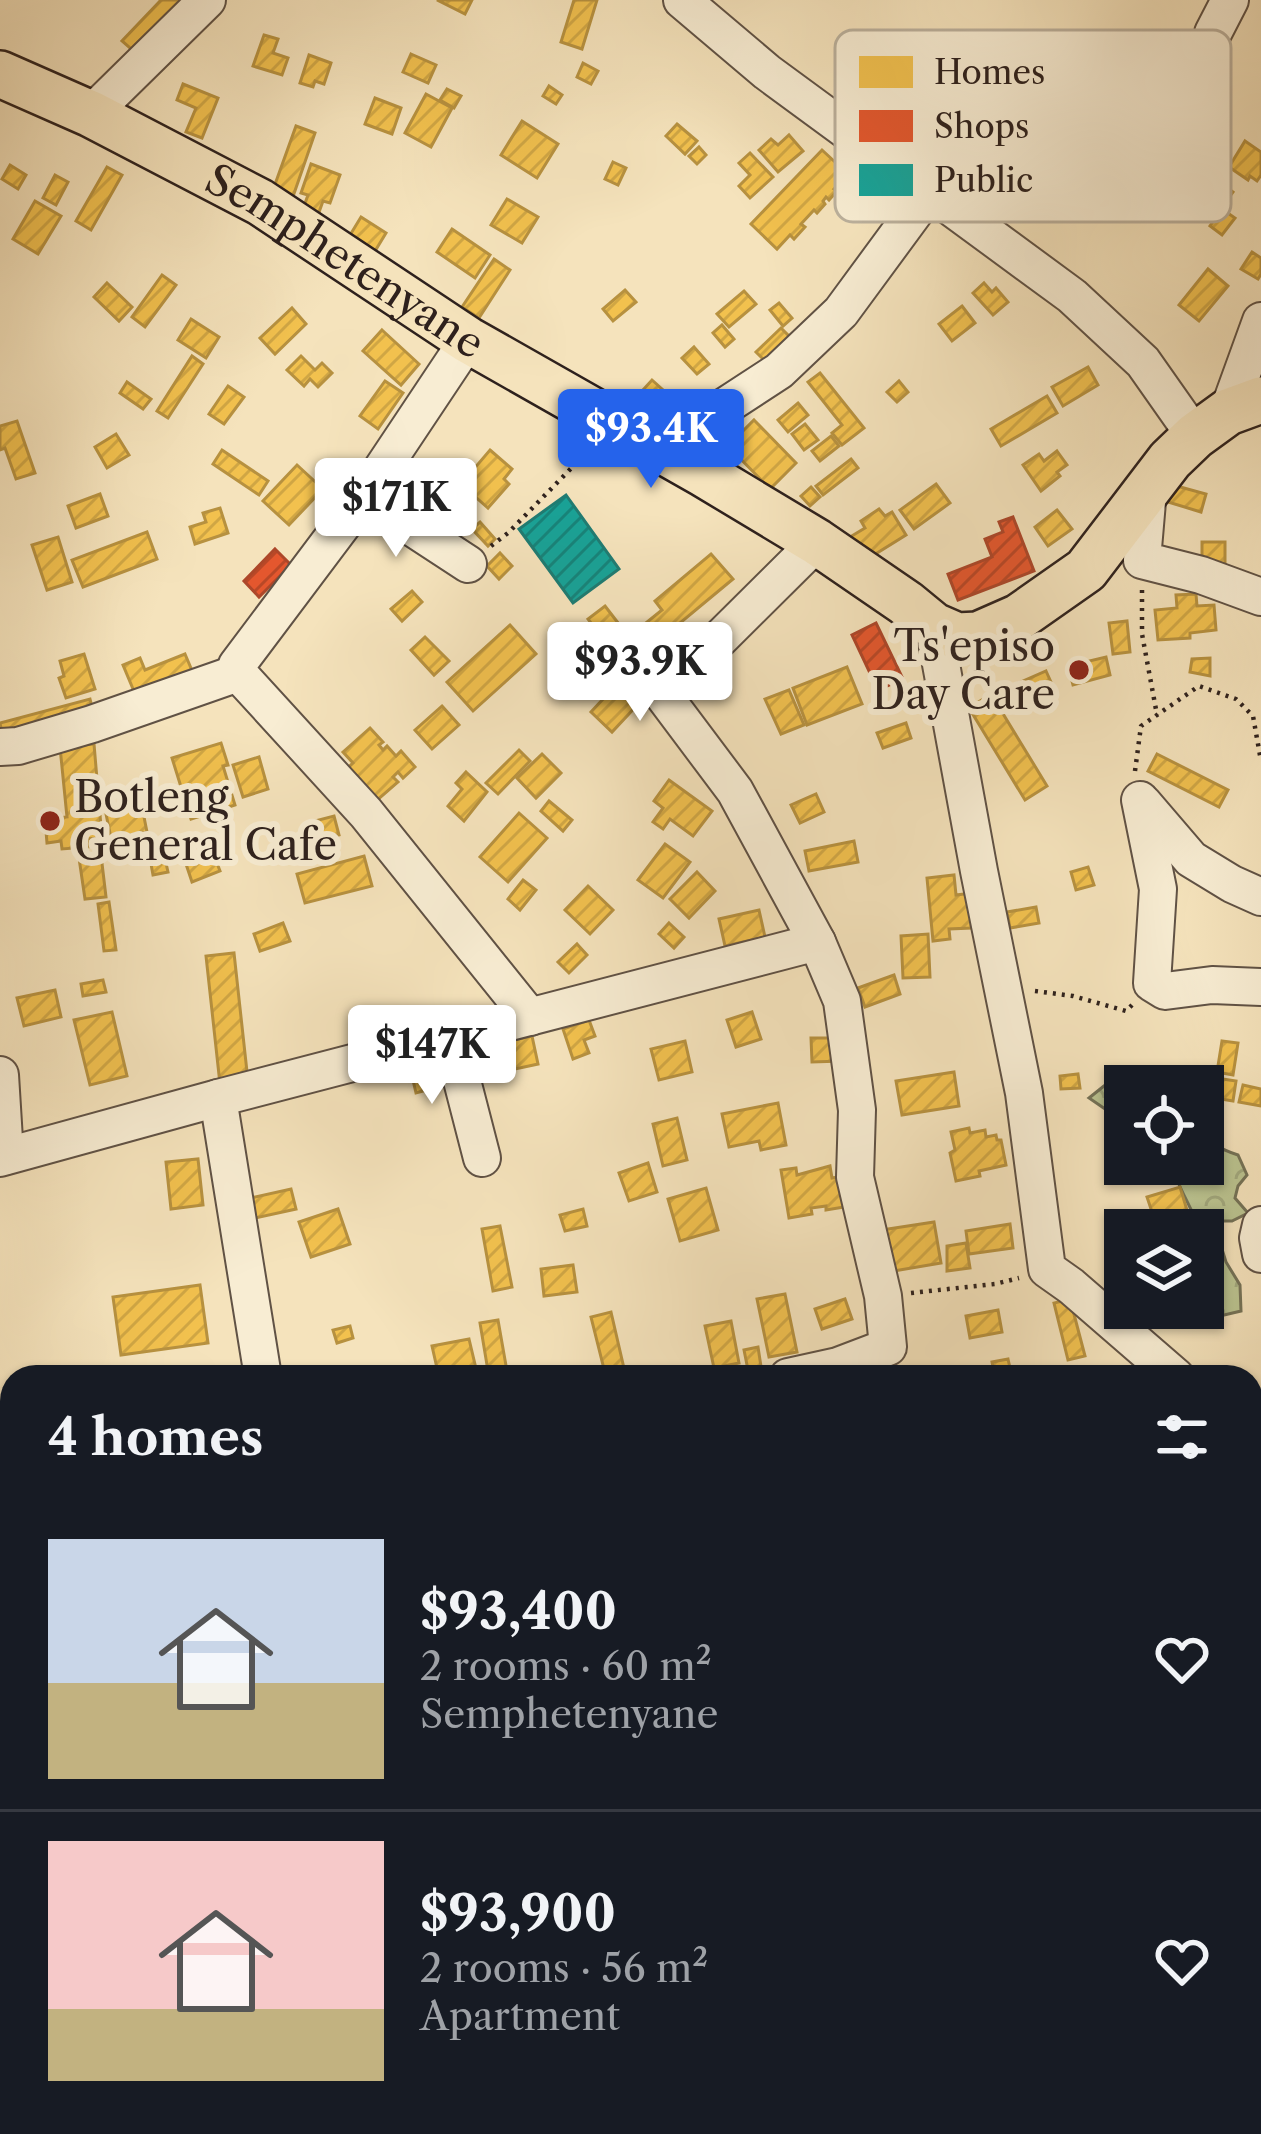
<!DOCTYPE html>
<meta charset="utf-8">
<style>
:root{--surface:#171b24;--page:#242831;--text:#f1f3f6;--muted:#9ea1a6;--line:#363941;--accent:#2563eb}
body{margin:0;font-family:"Libre Caslon Text",serif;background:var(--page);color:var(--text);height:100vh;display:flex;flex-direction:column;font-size:45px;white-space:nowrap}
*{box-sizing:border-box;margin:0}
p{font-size:39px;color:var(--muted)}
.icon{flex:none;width:66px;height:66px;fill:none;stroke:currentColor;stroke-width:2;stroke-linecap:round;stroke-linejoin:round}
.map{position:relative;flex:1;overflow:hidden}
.details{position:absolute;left:0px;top:1365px;width:1263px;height:771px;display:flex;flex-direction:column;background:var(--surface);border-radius:36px 36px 0 0;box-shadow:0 3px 9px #0004}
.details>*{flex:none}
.controls{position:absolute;left:1104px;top:1065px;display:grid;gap:24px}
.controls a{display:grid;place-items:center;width:120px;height:120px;border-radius:0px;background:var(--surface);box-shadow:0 3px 9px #0004;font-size:60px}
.price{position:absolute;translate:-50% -102px;padding:0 27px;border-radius:12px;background:#fff;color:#222;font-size:39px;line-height:78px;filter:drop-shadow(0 3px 6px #0008)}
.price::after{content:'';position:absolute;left:50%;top:72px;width:36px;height:27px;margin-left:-18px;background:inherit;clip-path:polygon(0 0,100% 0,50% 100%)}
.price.active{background:var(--accent);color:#fff}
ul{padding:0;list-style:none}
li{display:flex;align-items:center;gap:36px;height:300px;padding:0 48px}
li+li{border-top:3px solid var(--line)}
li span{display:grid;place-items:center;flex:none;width:336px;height:240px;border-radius:0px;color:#555}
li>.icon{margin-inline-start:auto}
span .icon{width:144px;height:144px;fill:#fffc;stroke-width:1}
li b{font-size:51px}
h2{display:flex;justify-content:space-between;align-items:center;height:144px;padding:0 48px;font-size:51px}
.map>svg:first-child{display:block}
.forest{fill:url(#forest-crowns);stroke:#747257;stroke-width:3}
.homes{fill:url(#homes-hatch);stroke:#b7913f;stroke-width:3}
.shops{fill:url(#shops-hatch);stroke:#ad4729;stroke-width:3}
.public{fill:url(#public-hatch);stroke:#1e7c73;stroke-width:3}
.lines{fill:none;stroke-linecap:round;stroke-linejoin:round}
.minor-casing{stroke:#605245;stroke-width:40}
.major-casing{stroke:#2e211d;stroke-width:50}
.path{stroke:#2e211d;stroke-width:4.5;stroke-dasharray:3 6;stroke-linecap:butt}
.minor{stroke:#f8edd3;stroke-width:36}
.major{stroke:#f5e3bc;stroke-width:45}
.poi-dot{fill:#8f2418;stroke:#f8edd3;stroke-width:4.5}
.labels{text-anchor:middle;stroke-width:12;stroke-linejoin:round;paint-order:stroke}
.street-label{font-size:42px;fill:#2e211d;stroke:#f8edd3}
.poi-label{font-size:42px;fill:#2e211d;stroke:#f8edd3;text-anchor:end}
.key{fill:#f8edd3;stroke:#bbb09c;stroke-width:3}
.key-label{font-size:33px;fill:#2e211d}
</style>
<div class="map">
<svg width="1261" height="2134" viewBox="0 0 1261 2134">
<defs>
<pattern id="forest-crowns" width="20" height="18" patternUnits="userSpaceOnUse" patternTransform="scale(3)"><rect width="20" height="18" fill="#bbc491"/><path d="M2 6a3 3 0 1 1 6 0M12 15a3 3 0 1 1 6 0" fill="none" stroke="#a1a87d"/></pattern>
<pattern id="homes-hatch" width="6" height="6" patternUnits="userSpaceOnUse" patternTransform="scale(3)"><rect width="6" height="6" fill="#f2c14e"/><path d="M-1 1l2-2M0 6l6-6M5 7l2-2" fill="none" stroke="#d0a644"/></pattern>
<pattern id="shops-hatch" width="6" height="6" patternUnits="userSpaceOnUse" patternTransform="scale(3)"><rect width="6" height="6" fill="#e4572e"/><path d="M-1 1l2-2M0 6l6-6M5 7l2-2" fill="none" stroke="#b94827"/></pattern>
<pattern id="public-hatch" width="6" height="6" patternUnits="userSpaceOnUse" patternTransform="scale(3)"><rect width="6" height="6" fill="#17a398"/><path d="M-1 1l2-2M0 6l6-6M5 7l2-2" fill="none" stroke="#15847b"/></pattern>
</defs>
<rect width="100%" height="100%" fill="#f5e3bc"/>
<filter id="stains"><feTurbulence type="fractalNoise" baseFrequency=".00167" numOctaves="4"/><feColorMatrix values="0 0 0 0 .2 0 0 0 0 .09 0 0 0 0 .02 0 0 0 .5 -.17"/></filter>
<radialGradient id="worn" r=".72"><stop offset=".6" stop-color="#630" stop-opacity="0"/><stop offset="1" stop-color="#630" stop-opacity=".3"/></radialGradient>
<g class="forest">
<polygon points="1104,1086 1125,1091 1125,1108 1111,1113 1089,1098"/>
<path d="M1203 1128C1209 1143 1222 1150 1238 1155L1247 1175 1238 1186 1235 1198 1248 1213 1232 1221H1222L1216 1230 1226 1262 1240 1285 1241 1311 1220 1316 1203 1262V1230H1199C1193 1207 1176 1187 1173 1164H1203Z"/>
</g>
<g class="homes">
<polygon points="161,0 190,0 138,55 122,41"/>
<polygon points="437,0 472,0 465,14"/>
<polygon points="574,0 597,0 582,49 561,42"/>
<polygon points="264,35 278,39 273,53 288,58 282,75 253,66"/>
<polygon points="411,54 436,65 428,83 403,72"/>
<polygon points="309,55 331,63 324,84 315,81 313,87 300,83"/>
<polygon points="583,63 598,71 591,84 577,77"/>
<polygon points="183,84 218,98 202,138 186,132 196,108 177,100"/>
<polygon points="549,86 562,95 556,104 543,96"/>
<polygon points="447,89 461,96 454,108 440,100"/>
<polygon points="426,94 452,108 431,147 405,133"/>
<polygon points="375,98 401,108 392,134 365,124"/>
<polygon points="522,121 558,144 537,178 501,155"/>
<polygon points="677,124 697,141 685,154 666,136"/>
<polygon points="296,126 315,133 289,208 269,201"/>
<polygon points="789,135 803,151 778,172 759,150 771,139 778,145"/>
<polygon points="1245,141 1261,152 1261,175 1257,181 1250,176 1248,180 1229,167"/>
<polygon points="699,147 706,155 697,164 689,156"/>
<polygon points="822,150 848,174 834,189 837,191 829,200 826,197 823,201 825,204 817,213 814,210 801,224 805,227 794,239 790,235 777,249 751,224"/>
<polygon points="750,153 773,177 750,198 739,186 750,175 739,163"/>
<polygon points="613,162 626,168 618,185 605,179"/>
<polygon points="1195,163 1233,192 1222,207 1198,189 1188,202 1174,192"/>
<polygon points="311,164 340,175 330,203 323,201 318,215 303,209 308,195 301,193"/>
<polygon points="10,165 26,175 18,189 2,179"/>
<polygon points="107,167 122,175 91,230 76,221"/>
<polygon points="55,175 68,182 56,205 43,198"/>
<polygon points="507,199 538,217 522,243 491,225"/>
<polygon points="35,201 61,216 38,254 13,239"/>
<polygon points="1222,209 1235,218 1222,235 1210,226"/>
<polygon points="361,217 386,233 369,261 344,245"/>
<polygon points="452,229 490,255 475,278 437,252"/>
<polygon points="1252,252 1261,258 1261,274 1258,279 1241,269"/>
<polygon points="494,259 510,270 479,318 462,307"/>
<polygon points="1208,269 1228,286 1199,321 1179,305"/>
<polygon points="162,275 176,285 145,327 132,317"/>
<polygon points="107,283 132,307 119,321 94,297"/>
<polygon points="984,283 992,292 996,288 1008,302 993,315 973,293"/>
<polygon points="625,290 636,302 613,321 603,309"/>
<polygon points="744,291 756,304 729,327 717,314"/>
<polygon points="779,303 792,318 783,326 770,310"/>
<polygon points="962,306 975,323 952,341 939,324"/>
<polygon points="292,308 306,324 275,354 260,338"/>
<polygon points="191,319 219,337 206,358 178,340"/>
<polygon points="722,325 734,339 725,347 713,333"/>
<polygon points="781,328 791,338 766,362 756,352"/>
<polygon points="382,330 419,364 401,385 363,351"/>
<polygon points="694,347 709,364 697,374 682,358"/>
<polygon points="192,356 203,364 168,418 157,411"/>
<polygon points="301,356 315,370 322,363 332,373 318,387 310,379 304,386 287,370"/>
<polygon points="1088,367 1098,385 1063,406 1052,387"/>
<polygon points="820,373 864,428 842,445 832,433 842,425 808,382"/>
<polygon points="652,380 690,414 671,435 633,401"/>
<polygon points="385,381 403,393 378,429 360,416"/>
<polygon points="899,381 908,392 897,402 887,392"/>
<polygon points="127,382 151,399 143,409 120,393"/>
<polygon points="228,386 244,397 224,424 209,414"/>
<polygon points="1047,396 1057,413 1001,446 991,429"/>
<polygon points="798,403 808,415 788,432 778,420"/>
<polygon points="754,420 796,463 770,489 728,446"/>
<polygon points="17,421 35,473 16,479 5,448 0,450 0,426"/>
<polygon points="805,424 818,440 804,450 792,434"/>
<polygon points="116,434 129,455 107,468 95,447"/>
<polygon points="831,436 839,446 820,461 812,451"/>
<polygon points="222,450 268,481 259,495 213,464"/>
<polygon points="490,450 512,469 504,479 509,484 488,508 461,484"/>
<polygon points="1057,451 1067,465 1057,472 1060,476 1041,491 1023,465 1039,454 1044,461"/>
<polygon points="851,459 858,468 823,495 816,486"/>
<polygon points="297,465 323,489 289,525 263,501"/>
<polygon points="936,484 950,503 914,529 900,510"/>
<polygon points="1173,485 1206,494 1201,512 1168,502"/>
<polygon points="811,487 820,497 810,506 801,496"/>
<polygon points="100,494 108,516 76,528 68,506"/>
<polygon points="220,508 228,533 195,544 190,527 206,522 203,513"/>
<polygon points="879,509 885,516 892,512 906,535 869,558 850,537 865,528 861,521"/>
<polygon points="1057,510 1072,529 1048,546 1035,527"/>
<polygon points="480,522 495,539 488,546 472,529"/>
<polygon points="147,532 157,559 83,587 72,560"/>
<polygon points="58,537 72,582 47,590 32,545"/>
<polygon points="1202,542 1225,542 1225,564 1202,565"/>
<polygon points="500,553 512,566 499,579 487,566"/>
<polygon points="711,554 733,579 650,648 636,631 662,610 655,601"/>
<polygon points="412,591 422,602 402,621 391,609"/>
<polygon points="1196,594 1197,606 1214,605 1216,630 1190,633 1190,638 1158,640 1155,610 1177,608 1176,595"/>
<polygon points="605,606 632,641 614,654 588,619"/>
<polygon points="1127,621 1130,652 1113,654 1109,623"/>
<polygon points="510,625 536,654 473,711 447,682"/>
<polygon points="425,637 449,661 434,675 411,650"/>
<polygon points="84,654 95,689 66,698 59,678 64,676 60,661"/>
<polygon points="185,654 193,673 136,696 123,665 140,658 145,670"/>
<polygon points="1106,657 1110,675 1073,685 1068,666"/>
<polygon points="1210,658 1210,676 1190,672 1192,659"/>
<polygon points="847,667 862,704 807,725 793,688"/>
<polygon points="1046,671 1055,691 1013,708 1005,689"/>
<polygon points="619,682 640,702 612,732 591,712"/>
<polygon points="789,690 804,725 781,734 765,699"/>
<polygon points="991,694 1047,786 1025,800 969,708"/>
<polygon points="90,699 95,719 4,744 0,723"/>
<polygon points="442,706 459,725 432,749 415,730"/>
<polygon points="906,723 911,738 883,748 877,733"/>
<polygon points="370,728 383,742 379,745 383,750 387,746 396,756 401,751 415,767 403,778 398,772 393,777 398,782 375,802 345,770 353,763 343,752"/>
<polygon points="221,743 228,765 223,766 235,805 191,819 172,758"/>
<polygon points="94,744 102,838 87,839 88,847 62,849 61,841 47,843 45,819 67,817 60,747"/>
<polygon points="519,750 530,761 498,794 486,783"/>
<polygon points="542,754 561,773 536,798 517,778"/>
<polygon points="1157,754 1228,790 1219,807 1148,771"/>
<polygon points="259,757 268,789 243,797 233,765"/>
<polygon points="466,772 487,792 464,821 448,806 462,789 456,783"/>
<polygon points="669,780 712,811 693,836 670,819 663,829 653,822 663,808 654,801"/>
<polygon points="816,794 824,812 800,823 791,805"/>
<polygon points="549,801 572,820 563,831 541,811"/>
<polygon points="142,807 147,832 111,838 106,814"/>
<polygon points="519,813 547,838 508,882 480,857"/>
<polygon points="334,816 339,835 316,841 311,822"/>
<polygon points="854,841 858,862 809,871 805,851"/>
<polygon points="665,844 690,862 663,898 638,880"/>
<polygon points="163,850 168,872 153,875 149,853"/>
<polygon points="213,853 220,871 192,882 186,864"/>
<polygon points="101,855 106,897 85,899 79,858"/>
<polygon points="364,856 372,886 305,903 297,874"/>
<polygon points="1088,867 1094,885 1076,890 1071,872"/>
<polygon points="697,872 715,891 689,918 670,899"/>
<polygon points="954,875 956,895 972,893 971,928 949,929 950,939 933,941 927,878"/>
<polygon points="523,880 536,890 520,910 508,899"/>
<polygon points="588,886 613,910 590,934 565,910"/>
<polygon points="109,902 116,950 104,951 98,904"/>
<polygon points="1036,907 1039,923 1010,928 1007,912"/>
<polygon points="759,910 765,937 725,946 719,919"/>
<polygon points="283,923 290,941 260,951 254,934"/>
<polygon points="669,923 684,937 674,948 659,934"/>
<polygon points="928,934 930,977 903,978 901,936"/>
<polygon points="577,944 587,955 569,973 558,962"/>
<polygon points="234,953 248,1081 220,1084 206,956"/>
<polygon points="894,975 900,994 865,1007 858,988"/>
<polygon points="103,980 106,992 83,996 81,984"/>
<polygon points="55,990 61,1017 24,1026 17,998"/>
<polygon points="112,1012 127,1076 90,1085 74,1020"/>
<polygon points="752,1012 761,1039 736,1047 727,1020"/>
<polygon points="589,1020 595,1036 584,1040 589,1053 573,1059 563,1029"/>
<polygon points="532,1036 538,1064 468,1079 462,1051"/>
<polygon points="811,1038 841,1038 842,1061 812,1062"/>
<polygon points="685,1041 692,1072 659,1080 651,1049"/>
<polygon points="1222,1041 1238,1043 1233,1075 1217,1072"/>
<polygon points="428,1059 435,1088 416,1093 409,1063"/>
<polygon points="954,1072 959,1106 902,1115 896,1081"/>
<polygon points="1151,1072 1181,1075 1181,1086 1149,1086"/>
<polygon points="1078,1074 1080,1088 1061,1089 1060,1076"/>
<polygon points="1196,1075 1236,1081 1233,1101 1203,1096 1203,1086 1194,1086"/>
<polygon points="1243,1085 1261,1089 1261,1106 1239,1102"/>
<polygon points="778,1103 786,1145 761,1150 759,1141 729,1147 722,1114"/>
<polygon points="677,1118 687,1160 663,1166 653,1124"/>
<polygon points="969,1128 970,1133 985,1130 986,1137 996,1135 997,1140 1001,1140 1006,1165 979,1171 980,1176 956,1181 950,1153 955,1150 951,1132"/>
<polygon points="198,1159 203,1205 171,1209 166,1162"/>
<polygon points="648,1163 657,1192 629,1201 619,1173"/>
<polygon points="830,1166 832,1178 845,1176 850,1206 826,1210 826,1206 811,1208 812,1214 789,1218 781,1170 796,1168 797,1175"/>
<polygon points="1180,1187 1193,1230 1158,1230 1147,1197"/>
<polygon points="706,1188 718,1230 680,1241 668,1199"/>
<polygon points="291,1189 296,1209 251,1219 246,1199"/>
<polygon points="338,1209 350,1244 311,1257 299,1222"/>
<polygon points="583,1209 587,1226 565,1231 560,1215"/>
<polygon points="934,1222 941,1263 882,1273 875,1231"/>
<polygon points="1010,1224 1013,1248 969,1254 966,1231"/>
<polygon points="500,1226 512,1287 493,1291 482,1229"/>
<polygon points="966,1243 970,1268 947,1271 947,1246"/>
<polygon points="573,1265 577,1292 544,1296 541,1269"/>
<polygon points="200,1285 208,1343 121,1355 113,1297"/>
<polygon points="785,1294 797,1352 769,1357 757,1299"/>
<polygon points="845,1299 852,1319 822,1329 815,1309"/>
<polygon points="1070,1299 1085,1356 1068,1360 1054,1303"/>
<polygon points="998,1310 1002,1332 970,1338 966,1316"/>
<polygon points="611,1312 626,1377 606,1377 591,1317"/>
<polygon points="498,1320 508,1377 489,1377 480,1323"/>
<polygon points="731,1321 739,1363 714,1368 705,1326"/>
<polygon points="350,1326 353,1338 337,1343 333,1330"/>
<polygon points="469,1339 478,1377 439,1377 432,1346"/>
<polygon points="758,1347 762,1373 749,1375 744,1350"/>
<polygon points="1008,1359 1012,1377 995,1377 992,1362"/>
<polygon points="12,1566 12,1603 9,1603 2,1569"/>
<polygon points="12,1623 12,1674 0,1676 0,1625"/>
<polygon points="12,1880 12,1916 5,1881"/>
<polygon points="1261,1976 1261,2024 1251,2020 1251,2001"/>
<polygon points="74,2124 110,2124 111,2134 74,2134"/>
<rect x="256" y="2124" width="68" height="10"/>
<rect x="443" y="2124" width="22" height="10"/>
<polygon points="897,2124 916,2124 917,2134 898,2134"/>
<polygon points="1020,2124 1019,2134 976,2134 976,2125 971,2124"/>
<polygon points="1053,2124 1068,2124 1069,2134 1053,2134"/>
</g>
<g class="shops">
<polygon points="1013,517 1034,571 958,600 948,574 992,557 985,539 1003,532 999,522"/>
<polygon points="275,549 291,565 259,597 244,581"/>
<polygon points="876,623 903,679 878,690 852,635"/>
</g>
<polygon class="public" points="566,495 619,569 573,603 519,529"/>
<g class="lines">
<defs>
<g id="minor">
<polyline points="682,0 767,72 1072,296 1143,362 1195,436"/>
<polyline points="1213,33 1230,0"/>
<polyline points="91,114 207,0"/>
<polyline points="468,340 364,496 237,665 238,673 366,813 530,1017"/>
<polyline points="1228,412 1261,321"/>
<polyline points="675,458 710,416 779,371 841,312 930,191"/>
<polyline points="1148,490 1142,560 1201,575 1261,597"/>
<polyline points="364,496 468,564"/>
<polyline points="934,626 979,871 1024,1093 1047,1269 1071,1286 1176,1377"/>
<polyline points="0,747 18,746 92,724 238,673"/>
<polyline points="1140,800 1158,889 1152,983 1165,991 1212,985 1261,987"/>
<polyline points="1143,803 1191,859 1232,884 1261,897"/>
<polyline points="451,1038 482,1158"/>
<polyline points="0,1075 5,1156"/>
<polyline points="0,1158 218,1098"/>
<polyline points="1261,1225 1258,1238 1261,1254"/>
<polyline points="263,1377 218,1098 817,942"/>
<polyline points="788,1377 838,1366 888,1347 883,1296 855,1177 857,1110 842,1001 817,942 735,791 663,695 817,542"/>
<polyline points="1251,1436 1261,1448"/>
<polyline points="0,1478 12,1476"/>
<polyline points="1251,1667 1261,1690"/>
<polyline points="0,1857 12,1856"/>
<polyline points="1251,1957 1261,1935"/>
<polyline points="345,2124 345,2134"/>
<polyline points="499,2134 532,2124"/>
<polyline points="929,2134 929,2124"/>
<polyline points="1170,2134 1175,2124"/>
</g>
<g id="major">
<path id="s1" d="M0 74 91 114 260 202 468 340 704 474 817 542 906 603 934 626 957 636 978 635 1019 617 1086 570 1170 460 1195 436 1228 412 1261 400"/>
</g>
</defs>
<use href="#minor" class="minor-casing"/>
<use href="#major" class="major-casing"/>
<g class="path">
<polyline points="491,546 508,533 590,449"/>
<polyline points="1142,590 1142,634 1157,715"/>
<polyline points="1135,771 1141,726 1199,686 1236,699 1253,716 1261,761"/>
<polyline points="1035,991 1073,996 1126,1011 1132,1005"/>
<polyline points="911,1293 995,1284 1019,1278"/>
<polyline points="1251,1782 1261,1782"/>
</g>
<use href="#minor" class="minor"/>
<use href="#major" class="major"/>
</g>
<g class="poi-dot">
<circle cx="1079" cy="670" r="12"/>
<circle cx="50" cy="821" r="12"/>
</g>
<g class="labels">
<g class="street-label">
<text dy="15" stroke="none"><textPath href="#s1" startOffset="393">Semphetenyane</textPath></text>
</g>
<g class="poi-label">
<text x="1055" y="661">Ts'episo<tspan x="1055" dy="48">Day Care</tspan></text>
<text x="74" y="812" text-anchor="start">Botleng<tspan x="74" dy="48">General Cafe</tspan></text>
</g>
</g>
<rect x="835" y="30" width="396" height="192" rx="18" class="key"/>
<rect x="859" y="56" width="54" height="32" fill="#f2c14e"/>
<rect x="859" y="110" width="54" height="32" fill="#e4572e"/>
<rect x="859" y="164" width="54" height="32" fill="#17a398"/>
<g class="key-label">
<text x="934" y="84">Homes</text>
<text x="934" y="138">Shops</text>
<text x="934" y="192">Public</text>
</g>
<rect width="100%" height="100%" filter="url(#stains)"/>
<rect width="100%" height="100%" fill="url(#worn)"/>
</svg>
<div class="controls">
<a><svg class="icon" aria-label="locate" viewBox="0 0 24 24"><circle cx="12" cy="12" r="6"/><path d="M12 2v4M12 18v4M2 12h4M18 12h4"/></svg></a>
<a><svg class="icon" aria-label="layers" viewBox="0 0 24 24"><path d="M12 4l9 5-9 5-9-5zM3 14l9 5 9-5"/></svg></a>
</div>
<b class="price active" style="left:651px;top:491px">$93.4K</b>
<b class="price" style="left:396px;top:560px">$171K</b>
<b class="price" style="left:640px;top:724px">$93.9K</b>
<b class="price" style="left:432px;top:1107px">$147K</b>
<section class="details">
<h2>4 homes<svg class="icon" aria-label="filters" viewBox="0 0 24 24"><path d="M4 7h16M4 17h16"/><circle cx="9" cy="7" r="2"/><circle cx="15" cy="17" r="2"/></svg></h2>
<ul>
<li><span style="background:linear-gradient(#c9d6e8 60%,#c2b280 0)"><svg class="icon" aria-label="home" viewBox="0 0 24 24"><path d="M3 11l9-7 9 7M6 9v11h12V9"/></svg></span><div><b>$93,400</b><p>2 rooms · 60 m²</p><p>Semphetenyane</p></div><svg class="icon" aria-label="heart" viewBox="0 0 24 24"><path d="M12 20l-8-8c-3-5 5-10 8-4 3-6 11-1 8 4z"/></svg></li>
<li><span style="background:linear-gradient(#f6c9c9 70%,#c2b280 0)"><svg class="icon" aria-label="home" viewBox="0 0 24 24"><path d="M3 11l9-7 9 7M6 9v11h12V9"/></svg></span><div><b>$93,900</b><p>2 rooms · 56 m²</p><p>Apartment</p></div><svg class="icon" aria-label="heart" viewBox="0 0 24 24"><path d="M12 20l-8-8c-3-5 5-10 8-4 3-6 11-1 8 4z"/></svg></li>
</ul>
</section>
</div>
